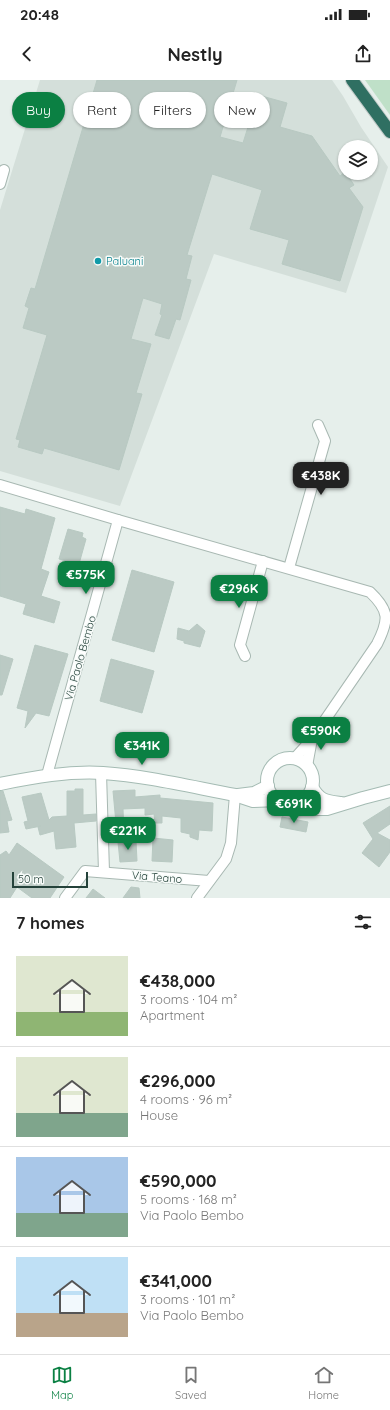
<!DOCTYPE html>
<meta charset="utf-8">
<style>
:root{--surface:#fff;--page:#f2f2f2;--text:#222;--muted:#767676;--line:#e0e0e0;--accent:#0b8043}
body{margin:0;font-family:Quicksand,sans-serif;background:var(--page);color:var(--text);height:100vh;display:flex;flex-direction:column;font-size:15px;white-space:nowrap}
*{box-sizing:border-box;margin:0}
p{font-size:13px;color:var(--muted)}
.icon{flex:none;width:22px;height:22px;fill:none;stroke:currentColor;stroke-width:2;stroke-linecap:round;stroke-linejoin:round}
.map{position:relative;height:818px;overflow:hidden}
.drawer{display:flex;flex-direction:column;background:var(--surface);flex:1}
.drawer>*{flex:none}
.guide{position:absolute;left:12px;top:12px;width:366px;height:36px;display:flex;gap:8px}
.fabs{position:absolute;left:338px;top:60px;display:grid;gap:8px}
.fabs a{display:grid;place-items:center;width:40px;height:40px;border-radius:50%;background:var(--surface);box-shadow:0 1px 3px #0004;font-size:20px}
.scale{position:absolute;left:12px;bottom:10px;width:76px;box-sizing:border-box;padding-left:4px;border:2px solid #24423a;border-top:0;font-size:11px;line-height:14px;white-space:nowrap;color:#24423a;-webkit-text-stroke:3px #f7fbf9;paint-order:stroke}
.price{position:absolute;translate:-50% -34px;padding:0 9px;border-radius:8px;background:var(--accent);color:#fff;font-size:13px;line-height:26px;filter:drop-shadow(0 1px 2px #0008)}
.price::after{content:'';position:absolute;left:50%;top:24px;width:12px;height:9px;margin-left:-6px;background:inherit;clip-path:polygon(0 0,100% 0,50% 100%)}
.price.selected{background:#222;color:#fff}
ul{padding:0;list-style:none}
li{display:flex;align-items:center;gap:12px;height:100px;padding:0 16px}
li+li{border-top:1px solid var(--line)}
li span{display:grid;place-items:center;flex:none;width:112px;height:80px;border-radius:0px;color:#555}
li>.icon{margin-inline-start:auto}
span .icon{width:48px;height:48px;fill:#fffc;stroke-width:1}
li b{font-size:17px}
h2{display:flex;justify-content:space-between;align-items:center;height:48px;padding:0 16px;font-size:17px}
.pill{padding:0 14px;border-radius:18px;background:var(--surface);box-shadow:0 1px 3px #0004;font-size:14px;line-height:36px}
.pill.selected{background:var(--accent);color:#fff}
.status{display:flex;justify-content:space-between;align-items:center;height:28px;padding:0 20px;background:var(--surface);direction:ltr}
.status svg{height:11px;fill:currentColor}
header{display:flex;justify-content:space-between;align-items:center;height:52px;padding:0 16px;background:var(--surface);font-size:18px;font-weight:700}
.menu{display:flex;justify-content:space-around;align-items:center;height:56px;border-top:1px solid var(--line);background:var(--surface);font-size:11px;color:var(--muted)}
.menu a{display:grid;justify-items:center;gap:2px}
.menu .selected{color:var(--accent)}
.map>svg:first-child{display:block}
.built{fill:#d4dfda;fill-rule:evenodd}
.green{fill:#bfe0c8}
.building{fill:#bbcac4;stroke:#b8c9c2}
.lines{fill:none;stroke-linecap:round;stroke-linejoin:round}
.street-casing{stroke:#a8b8b2;stroke-width:12}
.secondary-casing{stroke:#a4bbb3;stroke-width:14}
.highway-casing{stroke:#c2cac8;stroke-width:14}
.street{stroke:#fff;stroke-width:10}
.secondary{stroke:#fff;stroke-width:12}
.highway{stroke:#2f6f62;stroke-width:12}
.culture-dot{fill:#0f9aa8;stroke:#f7fbf9;stroke-width:1.5}
.labels{text-anchor:middle;stroke-width:3;stroke-linejoin:round;paint-order:stroke}
.culture-label{font-size:11px;fill:#0d838f;stroke:#f7fbf9;text-anchor:start}
.street-label{font-size:11px;fill:#24423a;stroke:#f7fbf9}
</style>
<div class="status"><b>20:48</b><svg viewBox="0 0 49 12"><path d="M0 12V9h3v3zM5 12V6h3v6zM10 12V3h3v9zM15 12V0h3v12zM26 1h20v11H26zM47 4h2v5h-2z"/></svg></div>
<header><svg class="icon" aria-label="back" viewBox="0 0 24 24"><path d="M15 5l-7 7 7 7"/></svg>Nestly<svg class="icon" aria-label="share" viewBox="0 0 24 24"><path d="M12 15V3M7 8l5-5 5 5M5 13v7h14v-7"/></svg></header>
<div class="map">
<svg width="390" height="818" viewBox="0 0 390 818">
<rect width="100%" height="100%" fill="#e6efeb"/>
<path class="built" d="M40 0H332L343 16 361 47 388 87 346 213 214 174 120 426 0 391V130ZM345 67H371V93H345Z"/>
<polygon class="green" points="365,0 390,0 390,35"/>
<g class="building">
<polygon points="97,0 237,0 220,57 243,63 258,15 287,23 280,47 312,56 340,96 345,92 346,93 354,105 349,108 363,127 340,201 282,184 289,160 250,149 262,110 212,94 187,175 192,176 186,199 191,200 180,240 176,239 169,259 155,255 162,235 160,234 162,224 143,218 131,259 151,264 136,313 142,314 119,390 44,368 42,374 18,367 20,360 16,359 47,255 23,248 29,228 25,226 31,208 35,209"/>
<polygon points="0,427 25,434 26,429 55,438 41,489 49,492 41,516 60,522 54,543 23,534 26,524 0,516"/>
<polygon points="68,449 83,453 82,457 86,459 79,484 59,479"/>
<polygon points="132,490 174,502 154,572 112,560"/>
<polygon points="197,544 205,551 200,567 184,563 184,561 177,559 178,548 189,551"/>
<polygon points="35,565 68,574 49,636 36,633 25,648 28,631 17,628"/>
<polygon points="0,575 13,579 2,615 0,615"/>
<polygon points="111,579 154,591 142,633 100,621"/>
<polygon points="75,709 83,709 83,735 96,734 96,741 74,743 76,767 56,769 54,751 40,755 38,747 41,746 26,749 24,742 28,741 22,717 41,713 49,740 52,737 67,736 67,711 75,711"/>
<polygon points="135,710 135,717 160,715 160,718 213,723 212,751 199,750 198,760 190,757 190,754 181,752 181,738 162,736 162,743 155,743 154,734 145,735 145,728 123,729 124,754 117,754 113,711"/>
<polygon points="0,711 3,711 12,740 7,741 9,752 0,753"/>
<polygon points="390,726 390,744 377,753 390,760 390,772 379,787 362,773 373,759 363,743"/>
<polygon points="282,737 308,742 306,752 280,747"/>
<polygon points="153,758 173,760 172,782 152,781"/>
<polygon points="136,761 137,781 120,782 118,762"/>
<polygon points="17,763 64,797 50,818 32,818 17,807 10,818 0,818 0,775 6,771 9,775"/>
<polygon points="131,807 139,808 140,818 123,818"/>
<polygon points="93,809 105,818 86,818"/>
</g>
<g class="lines">
<defs>
<g id="street">
<polyline points="0,104 4,90"/>
<polyline points="0,405 118,440 47,695"/>
<path d="M118 440 370 512C390 531 389 540 377 564L312 659 294 679"/>
<polyline points="289,488 325,361 318,345"/>
<polyline points="245,576 240,565 263,481"/>
<polyline points="307,686 312,659"/>
<polyline points="101,693 104,792"/>
<polyline points="65,818 85,791 209,801"/>
<polyline points="197,818 226,779 231,763 235,715"/>
</g>
<g id="secondary">
<circle cx="290" cy="701" r="23"/>
<path d="M0 704C34 697 68 691 103 693 147 696 192 707 235 715L253 721 278 720"/>
<path d="M312 707C320 721 326 721 341 723"/>
<polyline points="238,715 254,713 268,706"/>
<polyline points="291,724 304,729 327,729 363,718 390,711"/>
</g>
<polyline id="highway" points="352,0 390,52"/>
</defs>
<use href="#street" class="street-casing"/>
<use href="#secondary" class="secondary-casing"/>
<use href="#highway" class="highway-casing"/>
<use href="#street" class="street"/>
<use href="#secondary" class="secondary"/>
<use href="#highway" class="highway"/>
</g>
<circle class="culture-dot" cx="98" cy="181" r="4"/>
<g class="labels">
<g class="culture-label">
<text x="106" y="185">Paluani</text>
</g>
<g class="street-label">
<text transform="translate(80 578) rotate(-74)" y="4">Via Paolo Bembo</text>
<text transform="translate(157 797) rotate(5)" y="4">Via Teano</text>
</g>
</g>
</svg>
<div class="fabs">
<a><svg class="icon" aria-label="layers" viewBox="0 0 24 24"><path d="M12 4l9 5-9 5-9-5zM3 14l9 5 9-5"/></svg></a>
</div>
<div class="scale">50 m</div>
<b class="price selected" style="left:321px;top:416px">€438K</b>
<b class="price" style="left:86px;top:515px">€575K</b>
<b class="price" style="left:239px;top:529px">€296K</b>
<b class="price" style="left:321px;top:671px">€590K</b>
<b class="price" style="left:142px;top:686px">€341K</b>
<b class="price" style="left:294px;top:744px">€691K</b>
<b class="price" style="left:128px;top:771px">€221K</b>
<div class="guide">
<a class="pill selected">Buy</a>
<a class="pill">Rent</a>
<a class="pill">Filters</a>
<a class="pill">New</a>
</div>
</div>
<section class="drawer">
<h2>7 homes<svg class="icon" aria-label="filters" viewBox="0 0 24 24"><path d="M4 7h16M4 17h16"/><circle cx="9" cy="7" r="2"/><circle cx="15" cy="17" r="2"/></svg></h2>
<ul>
<li><span style="background:linear-gradient(#dfe7d0 70%,#8fb573 0)"><svg class="icon" aria-label="home" viewBox="0 0 24 24"><path d="M3 11l9-7 9 7M6 9v11h12V9"/></svg></span><div><b>€438,000</b><p>3 rooms · 104 m²</p><p>Apartment</p></div></li>
<li><span style="background:linear-gradient(#dfe7d0 70%,#7fa58c 0)"><svg class="icon" aria-label="home" viewBox="0 0 24 24"><path d="M3 11l9-7 9 7M6 9v11h12V9"/></svg></span><div><b>€296,000</b><p>4 rooms · 96 m²</p><p>House</p></div></li>
<li><span style="background:linear-gradient(#a9c7e8 70%,#7fa58c 0)"><svg class="icon" aria-label="home" viewBox="0 0 24 24"><path d="M3 11l9-7 9 7M6 9v11h12V9"/></svg></span><div><b>€590,000</b><p>5 rooms · 168 m²</p><p>Via Paolo Bembo</p></div></li>
<li><span style="background:linear-gradient(#bfe0f5 70%,#b9a48a 0)"><svg class="icon" aria-label="home" viewBox="0 0 24 24"><path d="M3 11l9-7 9 7M6 9v11h12V9"/></svg></span><div><b>€341,000</b><p>3 rooms · 101 m²</p><p>Via Paolo Bembo</p></div></li>
</ul>
</section>
<nav class="menu">
<a class="selected"><svg class="icon" aria-label="map" viewBox="0 0 24 24"><path d="M3 6l6-2 6 2 6-2v14l-6 2-6-2-6 2zM9 4v14M15 6v14"/></svg>Map</a>
<a><svg class="icon" aria-label="saved" viewBox="0 0 24 24"><path d="M7 4h10v16l-5-4-5 4z"/></svg>Saved</a>
<a><svg class="icon" aria-label="home" viewBox="0 0 24 24"><path d="M3 11l9-7 9 7M6 9v11h12V9"/></svg>Home</a>
</nav>
